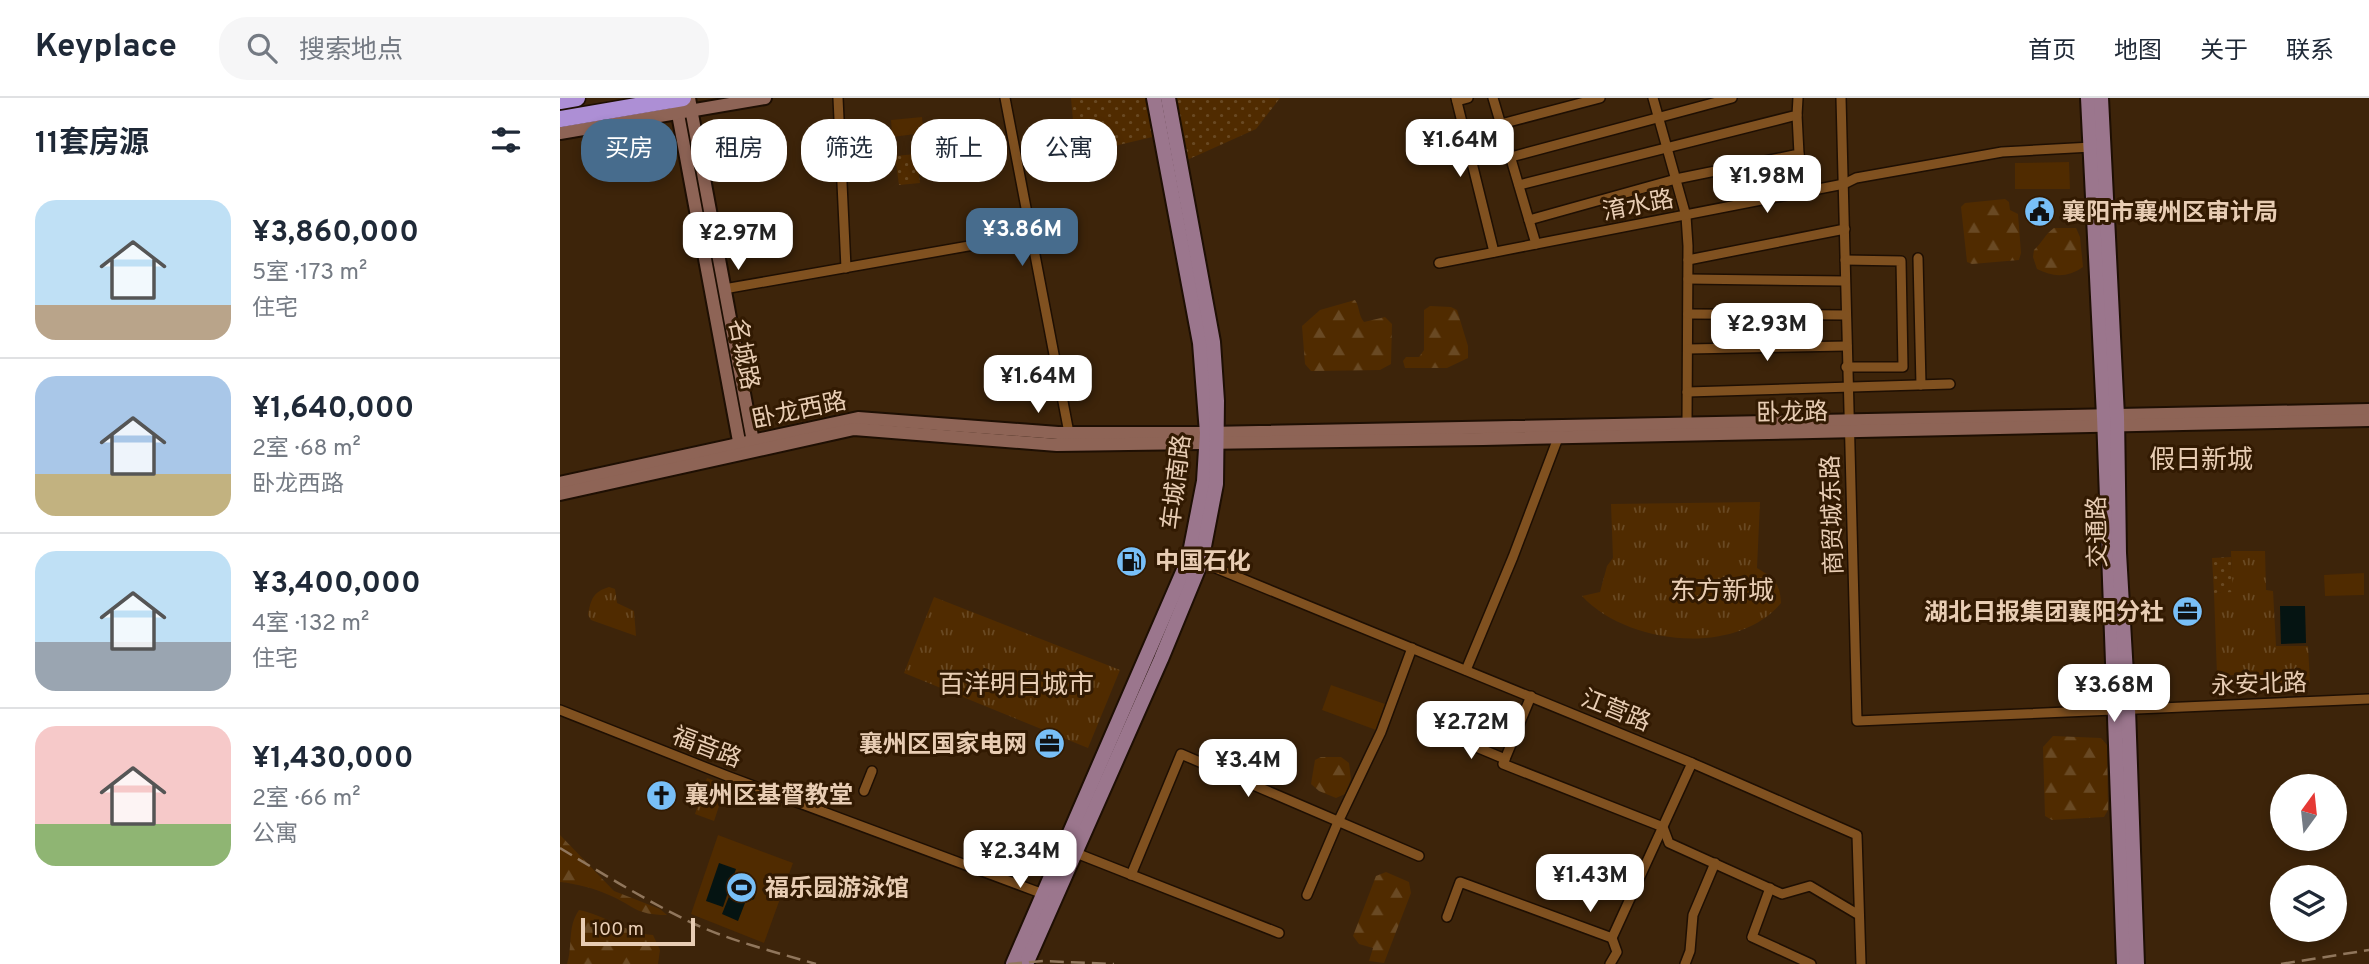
<!DOCTYPE html>
<html lang="zh">
<meta charset="utf-8">
<style>
:root{--surface:#fff;--page:#f6f6f7;--text:#1f2937;--muted:#747a83;--line:#e0e1e3;--accent:#476c8d}
body{margin:0;font-family:Overpass,"Noto Sans SC",sans-serif;background:var(--page);color:var(--text);height:100vh;display:flex;flex-direction:column;font-size:26px;white-space:nowrap}
*{box-sizing:border-box;margin:0}
p{font-size:23px;color:var(--muted)}
.icon{flex:none;width:38px;height:38px;fill:none;stroke:currentColor;stroke-width:2;stroke-linecap:round;stroke-linejoin:round}
.map{position:relative;flex:1;overflow:hidden}
.side{display:flex;flex-direction:column;background:var(--surface);width:560px}
.side>*{flex:none}
.guide{position:absolute;left:21px;top:21px;width:665px;height:63px;display:flex;gap:14px}
.needle{width:46px;rotate:15deg}
.tools{position:absolute;left:1710px;top:676px;display:grid;gap:14px}
.tools a{display:grid;place-items:center;width:77px;height:77px;border-radius:50%;background:var(--surface);box-shadow:0 4px 10px #0003;font-size:35px}
.scale{position:absolute;left:21px;bottom:18px;width:114px;box-sizing:border-box;padding-left:7px;border:4px solid #e8cdb4;border-top:0;font-size:19px;line-height:24px;white-space:nowrap;color:#e8cdb4;-webkit-text-stroke:5px #321a02;paint-order:stroke}
.price{position:absolute;translate:-50% -60px;padding:0 16px;border-radius:14px;background:#fff;color:#222;font-size:23px;line-height:46px;filter:drop-shadow(0 2px 4px #0008)}
.price::after{content:'';position:absolute;left:50%;top:42px;width:21px;height:16px;margin-left:-10px;background:inherit;clip-path:polygon(0 0,100% 0,50% 100%)}
.price.current{background:var(--accent);color:#fff}
ul{padding:0;list-style:none}
li{display:flex;align-items:center;gap:21px;height:175px;padding:0 35px}
li+li{border-top:2px solid var(--line)}
li span{display:grid;place-items:center;flex:none;width:196px;height:140px;border-radius:21px;color:#555}
li>.icon{margin-inline-start:auto}
span .icon{width:84px;height:84px;fill:#fffc;stroke-width:1}
li b{font-size:30px}
h2{display:flex;justify-content:space-between;align-items:center;height:84px;padding:0 35px;font-size:30px}
.tag{padding:0 24px;border-radius:28px;background:var(--surface);box-shadow:0 4px 10px #0003;font-size:24px;line-height:63px}
.tag.current{background:var(--accent);color:#fff}
header{display:flex;align-items:center;gap:42px;box-sizing:border-box;height:98px;padding:0 35px;background:var(--surface);border-bottom:2px solid var(--line)}
header strong{font-size:33px}
nav{display:flex;gap:38px;margin-inline-start:auto;font-size:24px}
.search{width:490px;height:63px;background:var(--page);display:flex;align-items:center;gap:18px;box-sizing:border-box;padding:0 24px;border-radius:28px;color:var(--muted);font-size:26px}
main{display:flex;flex:1;min-height:0}
.map>svg:first-child{display:block}
.grass{fill:url(#grass-tufts)}
.forest{fill:url(#forest-firs)}
.park{fill:url(#park-dots)}
.pitch{fill:#502b00}
.water{fill:#051412}
.lines{fill:none;stroke-linecap:round;stroke-linejoin:round}
.street-casing{stroke:#1e0f03;stroke-width:12}
.secondary-casing{stroke:#1e0f03;stroke-width:16}
.primary-casing{stroke:#1e0f03;stroke-width:18}
.highway-casing{stroke:#1e0f03;stroke-width:19}
.street{stroke:#805120;stroke-width:9}
.secondary{stroke:#8e6456;stroke-width:12}
.primary{stroke:#9b768d;stroke-width:14}
.highway{stroke:#ad8fd5;stroke-width:16}
.rail{stroke:#90765c;stroke-width:2.5;stroke-dasharray:14 7;stroke-linecap:butt}
.labels{text-anchor:middle;stroke-width:6;stroke-linejoin:round;paint-order:stroke}
.street-label{font-size:24px;fill:#e8cdb4;stroke:#321a02}
.poi-label{font-size:24px;font-weight:bold;fill:#e8cdb4;stroke:#321a02;text-anchor:start}
.neighbourhood-label{font-size:26px;fill:#e8cdb4;stroke:#321a02}
</style>
<header>
<strong>Keyplace</strong>
<div class="search"><svg class="icon" aria-label="search" viewBox="0 0 24 24"><circle cx="10" cy="10" r="6"/><path d="M15 15l6 6"/></svg>搜索地点</div>
<nav><a>首页</a><a>地图</a><a>关于</a><a>联系</a></nav>
</header>
<main>
<section class="side">
<h2>11套房源<svg class="icon" aria-label="filters" viewBox="0 0 24 24"><path d="M4 7h16M4 17h16"/><circle cx="9" cy="7" r="2"/><circle cx="15" cy="17" r="2"/></svg></h2>
<ul>
<li><span style="background:linear-gradient(#bfe0f5 75%,#b9a48a 0)"><svg class="icon" aria-label="home" viewBox="0 0 24 24"><path d="M3 11l9-7 9 7M6 9v11h12V9"/></svg></span><div><b>¥3,860,000</b><p>5室 · 173 m²</p><p>住宅</p></div></li>
<li><span style="background:linear-gradient(#a9c7e8 70%,#c2b280 0)"><svg class="icon" aria-label="home" viewBox="0 0 24 24"><path d="M3 11l9-7 9 7M6 9v11h12V9"/></svg></span><div><b>¥1,640,000</b><p>2室 · 68 m²</p><p>卧龙西路</p></div></li>
<li><span style="background:linear-gradient(#bfe0f5 65%,#9aa5b1 0)"><svg class="icon" aria-label="home" viewBox="0 0 24 24"><path d="M3 11l9-7 9 7M6 9v11h12V9"/></svg></span><div><b>¥3,400,000</b><p>4室 · 132 m²</p><p>住宅</p></div></li>
<li><span style="background:linear-gradient(#f6c9c9 70%,#8fb573 0)"><svg class="icon" aria-label="home" viewBox="0 0 24 24"><path d="M3 11l9-7 9 7M6 9v11h12V9"/></svg></span><div><b>¥1,430,000</b><p>2室 · 66 m²</p><p>公寓</p></div></li>
</ul>
</section>
<div class="map">
<svg width="1809" height="866" viewBox="0 0 1809 866">
<defs>
<pattern id="grass-tufts" width="24" height="20" patternUnits="userSpaceOnUse" patternTransform="scale(1.75)"><rect width="24" height="20" fill="#502b00"/><path d="M3 7l-1-3M5 7V3M7 7l1-3M15 17l-1-3M17 17v-4M19 17l1-3" fill="none" stroke="#694923"/></pattern>
<pattern id="forest-firs" width="22" height="20" patternUnits="userSpaceOnUse" patternTransform="scale(1.75)"><rect width="22" height="20" fill="#502b00"/><path d="M5 1l3.5 6h-7zM16 11l3.5 6h-7z" fill="#694923"/></pattern>
<pattern id="park-dots" width="8" height="8" patternUnits="userSpaceOnUse" patternTransform="scale(1.75)"><rect width="8" height="8" fill="#502b00"/><path d="M2 2h.1M6 6h.1" fill="none" stroke="#694923" stroke-width="1.8" stroke-linecap="round"/></pattern>
</defs>
<rect width="100%" height="100%" fill="#3d240a"/>
<g class="grass">
<path d="M1200 404 1197 470C1214 480 1220 485 1221 505 1176 559 1067 547 1022 498L1040 494 1047 468 1053 460 1051 406Z"/>
<polygon points="1671,453 1705,453 1706,492 1713,493 1716,548 1748,548 1750,585 1718,585 1718,577 1657,577 1654,495 1672,493"/>
<path d="M49 489 55 491 57 505 74 513 76 538 31 522 28 517C31 501 33 494 49 489Z"/>
<polygon points="374,499 560,572 528,650 344,575"/>
<polygon points="147,680 166,687 154,723 135,716"/>
</g>
<g class="forest">
<polygon points="1445,101 1449,104 1450,112 1458,116 1461,155 1459,162 1412,166 1407,164 1401,109 1405,105"/>
<path d="M1494 130H1516L1520 139 1523 169C1507 180 1493 179 1477 171L1473 159 1474 152C1482 145 1485 136 1494 130Z"/>
<path d="M795 202C800 209 798 217 804 224L825 219 832 226 831 266 820 272 751 273 745 266 742 228 760 212Z"/>
<polygon points="870,208 891,209 897,212 908,248 908,260 887,270 845,270 843,263 846,259 859,259 864,252 864,212"/>
<polygon points="1493,638 1541,640 1547,647 1548,712 1544,719 1492,722 1485,718 1483,649"/>
<polygon points="761,659 781,659 789,665 791,681 785,696 776,700 759,693 751,686 755,662"/>
<path d="M0 737 54 793 100 811 107 817C75 817 75 808 49 797 33 790 18 786 0 784Z"/>
<polygon points="826,774 849,784 851,795 824,865 809,863 813,850 799,846 793,838 816,778"/>
<path d="M19 812C45 817 65 835 93 837L100 852 98 866H7C13 848 7 829 19 812Z"/>
</g>
<g class="park">
<polygon points="511,0 594,0 601,37 516,57"/>
<polygon points="616,0 720,0 696,31 627,62"/>
<polygon points="356,56 360,85 339,87 335,58"/>
<polygon points="1671,459 1673,494 1654,495 1652,460"/>
</g>
<g class="pitch">
<polygon points="362,19 364,35 332,39 331,22"/>
<polygon points="1509,64 1510,91 1455,91 1455,65"/>
<polygon points="1804,475 1804,497 1765,498 1764,477"/>
<polygon points="771,587 825,606 816,632 762,612"/>
<polygon points="158,737 233,765 204,845 131,816"/>
</g>
<g class="water">
<polygon points="1720,508 1745,508 1746,545 1721,546"/>
<polygon points="159,765 176,771 163,809 146,803"/>
<polygon points="178,776 194,782 192,786 197,793 194,801 185,805 178,823 162,816"/>
</g>
<g class="lines">
<defs>
<g id="street">
<polyline points="278,0 286,170"/>
<polyline points="445,0 509,335"/>
<polyline points="896,0 934,154"/>
<polyline points="933,0 976,146"/>
<polyline points="1093,0 1126,118 1128,148 1127,325"/>
<polyline points="1281,0 1297,623 1809,601"/>
<polyline points="897,3 908,0"/>
<polyline points="941,26 1040,0"/>
<polyline points="1239,56 1242,95"/>
<polyline points="951,59 1172,0"/>
<polyline points="959,87 1237,17 1238,0"/>
<polyline points="969,122 1116,81 1239,56 1237,17"/>
<polyline points="1358,160 1361,287"/>
<polyline points="1128,162 1285,131"/>
<polyline points="1285,162 1341,163 1343,269 1286,269"/>
<polyline points="879,165 1284,86 1296,80 1442,54 1532,49"/>
<polyline points="1128,181 1285,183"/>
<polyline points="164,191 471,137"/>
<polyline points="1128,216 1286,217"/>
<polyline points="1128,251 1287,248"/>
<polyline points="1127,294 1390,286"/>
<polyline points="641,464 1132,665 1297,737 1301,866"/>
<polyline points="906,572 953,459 998,340"/>
<polyline points="971,598 943,666 1103,729 1109,745 1222,796 1250,788 1299,817"/>
<polyline points="0,612 167,678 478,794"/>
<polyline points="890,638 945,661"/>
<polyline points="304,693 312,673"/>
<polyline points="521,757 719,835"/>
<polyline points="571,777 621,656 859,758"/>
<polyline points="1210,790 1192,839 1251,866"/>
<polyline points="747,797 778,724 821,634 852,550"/>
<polyline points="887,819 900,784 1052,840 1132,665"/>
<polyline points="1050,866 1057,854 1052,840"/>
<polyline points="1125,866 1130,853 1133,817 1155,765"/>
</g>
<g id="secondary">
<polyline points="115,0 181,354"/>
<polyline points="129,0 194,349"/>
<polyline points="0,35 205,0"/>
<polyline points="0,385 298,320 498,335 647,335 1809,312"/>
<polyline points="0,396 294,331 497,347 923,341 1809,322"/>
</g>
<g id="primary">
<polyline points="1528,0 1544,318 1564,866"/>
<polyline points="1541,0 1557,318 1559,455 1568,611 1577,866"/>
<polyline points="453,866 629,460 644,383 647,335 640,245 594,0"/>
<polyline points="466,866 601,561 641,464 656,386 657,303 653,244 608,0"/>
</g>
<g id="highway">
<polyline points="0,3 17,0"/>
<polyline points="0,21 123,0"/>
</g>
</defs>
<use href="#street" class="street-casing"/>
<use href="#secondary" class="secondary-casing"/>
<use href="#primary" class="primary-casing"/>
<use href="#highway" class="highway-casing"/>
<use href="#street" class="street"/>
<use href="#secondary" class="secondary"/>
<use href="#primary" class="primary"/>
<use href="#highway" class="highway"/>
<g class="rail">
<path d="M0 750C43 776 87 803 132 825 171 843 215 854 256 866"/>
<polyline points="448,866 483,863 554,866"/>
<polyline points="1721,866 1809,852"/>
</g>
</g>
<defs>
<symbol id="civic-disc" viewBox="-11 -11 22 22"><circle r="9.5" fill="#78bff7" stroke="#321a02"/><path d="M-.6-6.5H3V-4.5H.6V-3L4-1V1h2V6H-6V1h2V-1L-.6-3ZM-1.2 2.5V6h2.4V2.5Z" fill="#111"/></symbol>
<symbol id="fuel-disc" viewBox="-11 -11 22 22"><circle r="9.5" fill="#78bff7" stroke="#321a02"/><path d="M-5.5-6h7V0h2V4h1.3V-2.5L3-4.5l.8-.8L6-3V5H2.5V1h-1V6h-7ZM-4.2-4.7v3.2H.2V-4.7Z" fill="#111"/></symbol>
<symbol id="office-disc" viewBox="-11 -11 22 22"><circle r="9.5" fill="#78bff7" stroke="#321a02"/><path d="M-6-3h4V-5.5h4V-3h4V5H-6ZM-1-4.5V-3h2v-1.5ZM-6 0V1H6V0Z" fill="#111"/></symbol>
<symbol id="church-disc" viewBox="-11 -11 22 22"><circle r="9.5" fill="#78bff7" stroke="#321a02"/><path d="M-1.2-6h2.4v3.5h3.3v2.4h-3.3V6h-2.4V-.1h-3.3v-2.4h3.3Z" fill="#111"/></symbol>
<symbol id="stadium-disc" viewBox="-11 -11 22 22"><circle r="9.5" fill="#78bff7" stroke="#321a02"/><path d="M0-5a6.5 5 0 1 0 0 10a6.5 5 0 1 0 0-10ZM-3.5-1.8h7v3.6h-7Z" fill="#111"/></symbol>
</defs>
<g fill-rule="evenodd">
<use href="#civic-disc" x="1462" y="96" width="35" height="35"/>
<use href="#fuel-disc" x="554" y="446" width="35" height="35"/>
<use href="#office-disc" x="1610" y="496" width="35" height="35"/>
<use href="#office-disc" x="472" y="628" width="35" height="35"/>
<use href="#church-disc" x="84" y="680" width="35" height="35"/>
<use href="#stadium-disc" x="164" y="772" width="35" height="35"/>
</g>
<g class="labels">
<g class="street-label">
<text transform="translate(1078 107) rotate(-11)" y="8">淯水路</text>
<text transform="translate(184 256) rotate(79)" y="8">名城路</text>
<text transform="translate(239 312) rotate(-12)" y="8">卧龙西路</text>
<text transform="translate(1232 314) rotate(-1)" y="8">卧龙路</text>
<text transform="translate(616 384) rotate(-83)" y="8">车城南路</text>
<text transform="translate(1272 417) rotate(-92)" y="8">商贸城东路</text>
<text transform="translate(1537 434) rotate(-91)" y="8">交通路</text>
<text transform="translate(1699 586) rotate(-2)" y="8">永安北路</text>
<text transform="translate(1056 612) rotate(22)" y="8">江营路</text>
<text transform="translate(147 649) rotate(21)" y="8">福音路</text>
</g>
<g class="poi-label">
<text x="1502" y="122">襄阳市襄州区审计局</text>
<text x="595" y="471">中国石化</text>
<text x="1604" y="522" text-anchor="end">湖北日报集团襄阳分社</text>
<text x="467" y="654" text-anchor="end">襄州区国家电网</text>
<text x="125" y="705">襄州区基督教堂</text>
<text x="205" y="798">福乐园游泳馆</text>
</g>
<g class="neighbourhood-label">
<text x="1641" y="370">假日新城</text>
<text x="1162" y="501">东方新城</text>
<text x="456" y="595">百洋·明日城市</text>
</g>
</g>
</svg>
<div class="tools">
<a><svg class="needle" viewBox="-14 -14 28 28"><path d="M0-13l5 13h-10z" fill="#e53935"/><path d="M0 13l5-13h-10z" fill="#747a83"/></svg></a>
<a><svg class="icon" aria-label="layers" viewBox="0 0 24 24"><path d="M12 4l9 5-9 5-9-5zM3 14l9 5 9-5"/></svg></a>
</div>
<div class="scale">100 m</div>
<b class="price" style="left:900px;top:81px">¥1.64M</b>
<b class="price" style="left:1207px;top:117px">¥1.98M</b>
<b class="price current" style="left:462px;top:170px">¥3.86M</b>
<b class="price" style="left:178px;top:174px">¥2.97M</b>
<b class="price" style="left:1207px;top:265px">¥2.93M</b>
<b class="price" style="left:478px;top:317px">¥1.64M</b>
<b class="price" style="left:1554px;top:626px">¥3.68M</b>
<b class="price" style="left:911px;top:663px">¥2.72M</b>
<b class="price" style="left:688px;top:701px">¥3.4M</b>
<b class="price" style="left:460px;top:792px">¥2.34M</b>
<b class="price" style="left:1030px;top:816px">¥1.43M</b>
<div class="guide">
<a class="tag current">买房</a>
<a class="tag">租房</a>
<a class="tag">筛选</a>
<a class="tag">新上</a>
<a class="tag">公寓</a>
</div>
</div>
</main>
